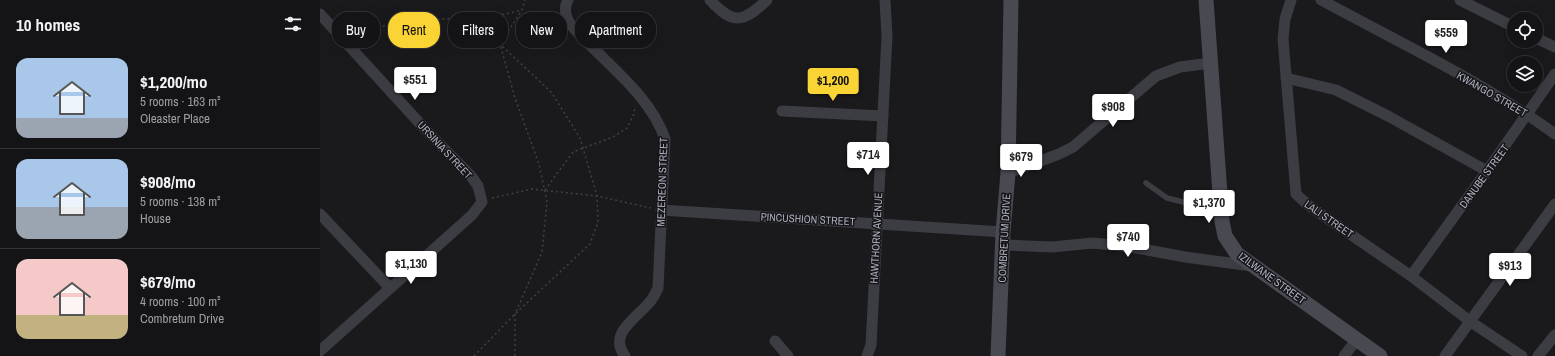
<!DOCTYPE html>
<meta charset="utf-8">
<style>
:root{--surface:#141315;--page:#212022;--text:#f1f3f6;--muted:#9d9ea0;--line:#333234;--accent:#fad434}
body{margin:0;font-family:"Archivo Narrow",sans-serif;background:var(--page);color:var(--text);height:100vh;display:flex;flex-direction:column;font-size:15px;white-space:nowrap}
*{box-sizing:border-box;margin:0}
p{font-size:13px;color:var(--muted)}
.icon{flex:none;width:22px;height:22px;fill:none;stroke:currentColor;stroke-width:2;stroke-linecap:round;stroke-linejoin:round}
.map{position:relative;flex:1;overflow:hidden}
.drawer{display:flex;flex-direction:column;background:var(--surface);width:320px}
.drawer>*{flex:none}
.guide{position:absolute;left:12px;top:12px;width:380px;height:36px;display:flex;gap:8px}
.controls{position:absolute;left:1187px;top:12px;display:grid;gap:8px}
.controls a{display:grid;place-items:center;width:36px;height:36px;border-radius:50%;background:var(--surface);box-shadow:0 4px 16px #0002,0 0 0 1px var(--line);font-size:20px}
.price{position:absolute;translate:-50% -34px;padding:0 9px;border-radius:4px;background:#fff;color:#222;font-size:13px;line-height:26px;filter:drop-shadow(0 1px 2px #0008)}
.price::after{content:'';position:absolute;left:50%;top:24px;width:12px;height:9px;margin-left:-6px;background:inherit;clip-path:polygon(0 0,100% 0,50% 100%)}
.price.active{background:var(--accent);color:#111}
ul{padding:0;list-style:none}
li{display:flex;align-items:center;gap:12px;height:100px;padding:0 16px}
li+li{border-top:1px solid var(--line)}
li span{display:grid;place-items:center;flex:none;width:112px;height:80px;border-radius:12px;color:#555}
li>.icon{margin-inline-start:auto}
span .icon{width:48px;height:48px;fill:#fffc;stroke-width:1}
li b{font-size:17px}
h2{display:flex;justify-content:space-between;align-items:center;height:48px;padding:0 16px;font-size:17px}
.pill{padding:0 14px;border-radius:16px;background:var(--surface);box-shadow:0 4px 16px #0002,0 0 0 1px var(--line);font-size:14px;line-height:36px}
.pill.active{background:var(--accent);color:#111}
main{display:flex;flex:1;min-height:0}
.map>svg:first-child{display:block}
.lines{fill:none;stroke-linecap:round;stroke-linejoin:round}
.path{stroke:#404148;stroke-width:1.5;stroke-dasharray:2 3;stroke-linecap:butt}
.lane{stroke:#3c3c43;stroke-width:5.5}
.street{stroke:#3c3c43;stroke-width:11}
.secondary{stroke:#484951;stroke-width:15}
.labels{text-anchor:middle;stroke-width:3;stroke-linejoin:round;paint-order:stroke}
.street-label{font-size:11px;fill:#abaebc;stroke:#151417}
</style>
<main>
<section class="drawer">
<h2>10 homes<svg class="icon" aria-label="filters" viewBox="0 0 24 24"><path d="M4 7h16M4 17h16"/><circle cx="9" cy="7" r="2"/><circle cx="15" cy="17" r="2"/></svg></h2>
<ul>
<li><span style="background:linear-gradient(#a9c7e8 75%,#9aa5b1 0)"><svg class="icon" aria-label="home" viewBox="0 0 24 24"><path d="M3 11l9-7 9 7M6 9v11h12V9"/></svg></span><div><b>$1,200/mo</b><p>5 rooms · 163 m²</p><p>Oleaster Place</p></div></li>
<li><span style="background:linear-gradient(#a9c7e8 60%,#9aa5b1 0)"><svg class="icon" aria-label="home" viewBox="0 0 24 24"><path d="M3 11l9-7 9 7M6 9v11h12V9"/></svg></span><div><b>$908/mo</b><p>5 rooms · 138 m²</p><p>House</p></div></li>
<li><span style="background:linear-gradient(#f6c9c9 70%,#c2b280 0)"><svg class="icon" aria-label="home" viewBox="0 0 24 24"><path d="M3 11l9-7 9 7M6 9v11h12V9"/></svg></span><div><b>$679/mo</b><p>4 rooms · 100 m²</p><p>Combretum Drive</p></div></li>
</ul>
</section>
<div class="map">
<svg width="1235" height="356" viewBox="0 0 1235 356">
<rect width="100%" height="100%" fill="#1a191c"/>
<g class="lines">
<g class="path">
<path d="M28 29C65 27 101 20 138 18 160 16 180 17 201 10"/>
<polyline points="225,190 253,152 293,137 307,128 314,114 315,106"/>
<polyline points="172,198 212,189 277,196 331,208"/>
<polyline points="154,356 195,314 270,244 278,222 277,196 260,138 232,93 180,44"/>
<polyline points="195,356 195,314 222,252 227,202 219,164 195,98 180,44 202,10 205,0"/>
</g>
<polyline class="lane" points="826,183 847,198 899,211"/>
<g class="street">
<path d="M248 0C245 5 245 12 247 18 251 28 263 38 271 46 298 73 333 102 345 139L338 288C335 294 333 299 328 304 315 319 288 334 305 356"/>
<path d="M390 0C413 25 423 23 447 0"/>
<polyline points="971,0 965,19 963,39 976,194 988,205 1091,276 1151,322 1202,356"/>
<path d="M1001 0C1079 42 1163 82 1235 134"/>
<polyline points="1140,0 1194,27"/>
<polyline points="0,14 104,128 151,176 158,186 162,202 152,215 0,351"/>
<polyline points="1216,38 1235,47"/>
<polyline points="966,78 1016,90 1068,116 1167,171"/>
<polyline points="462,111 563,116"/>
<polyline points="688,173 739,154 753,147 836,76 860,67 891,63"/>
<polyline points="341,210 683,232"/>
<polyline points="0,214 70,288"/>
<polyline points="683,245 732,247 773,243 811,247 865,257 932,266"/>
<polyline points="1091,276 1167,171 1235,74"/>
<polyline points="455,341 468,356"/>
<polyline points="547,356 551,345 567,36 565,0"/>
<polyline points="1024,356 1037,339"/>
<polyline points="1125,356 1235,204"/>
<polyline points="1218,356 1235,335"/>
</g>
<g class="secondary">
<polyline points="886,0 902,221 905,236 917,254 1060,356"/>
<polyline points="678,356 683,232 688,173 691,0"/>
</g>
</g>
<g class="labels">
<g class="street-label">
<text transform="translate(1172 94) rotate(30)" y="4">KWANGO STREET</text>
<text transform="translate(125 150) rotate(47)" y="4">URSINIA STREET</text>
<text transform="translate(1164 176) rotate(-54)" y="4">DANUBE STREET</text>
<text transform="translate(342 182) rotate(-88)" y="4">MEZEREON STREET</text>
<text transform="translate(488 219) rotate(3)" y="4">PINCUSHION STREET</text>
<text transform="translate(1009 219) rotate(35)" y="4">LALI STREET</text>
<text transform="translate(556 238) rotate(-87)" y="4">HAWTHORN AVENUE</text>
<text transform="translate(684 238) rotate(-87)" y="4">COMBRETUM DRIVE</text>
<text transform="translate(952 278) rotate(36)" y="4">IZILWANE STREET</text>
</g>
</g>
</svg>
<div class="controls">
<a><svg class="icon" aria-label="locate" viewBox="0 0 24 24"><circle cx="12" cy="12" r="6"/><path d="M12 2v4M12 18v4M2 12h4M18 12h4"/></svg></a>
<a><svg class="icon" aria-label="layers" viewBox="0 0 24 24"><path d="M12 4l9 5-9 5-9-5zM3 14l9 5 9-5"/></svg></a>
</div>
<b class="price" style="left:1126px;top:54px">$559</b>
<b class="price" style="left:95px;top:101px">$551</b>
<b class="price active" style="left:513px;top:102px">$1,200</b>
<b class="price" style="left:793px;top:128px">$908</b>
<b class="price" style="left:548px;top:176px">$714</b>
<b class="price" style="left:701px;top:178px">$679</b>
<b class="price" style="left:889px;top:224px">$1,370</b>
<b class="price" style="left:808px;top:258px">$740</b>
<b class="price" style="left:91px;top:285px">$1,130</b>
<b class="price" style="left:1190px;top:287px">$913</b>
<div class="guide">
<a class="pill">Buy</a>
<a class="pill active">Rent</a>
<a class="pill">Filters</a>
<a class="pill">New</a>
<a class="pill">Apartment</a>
</div>
</div>
</main>
